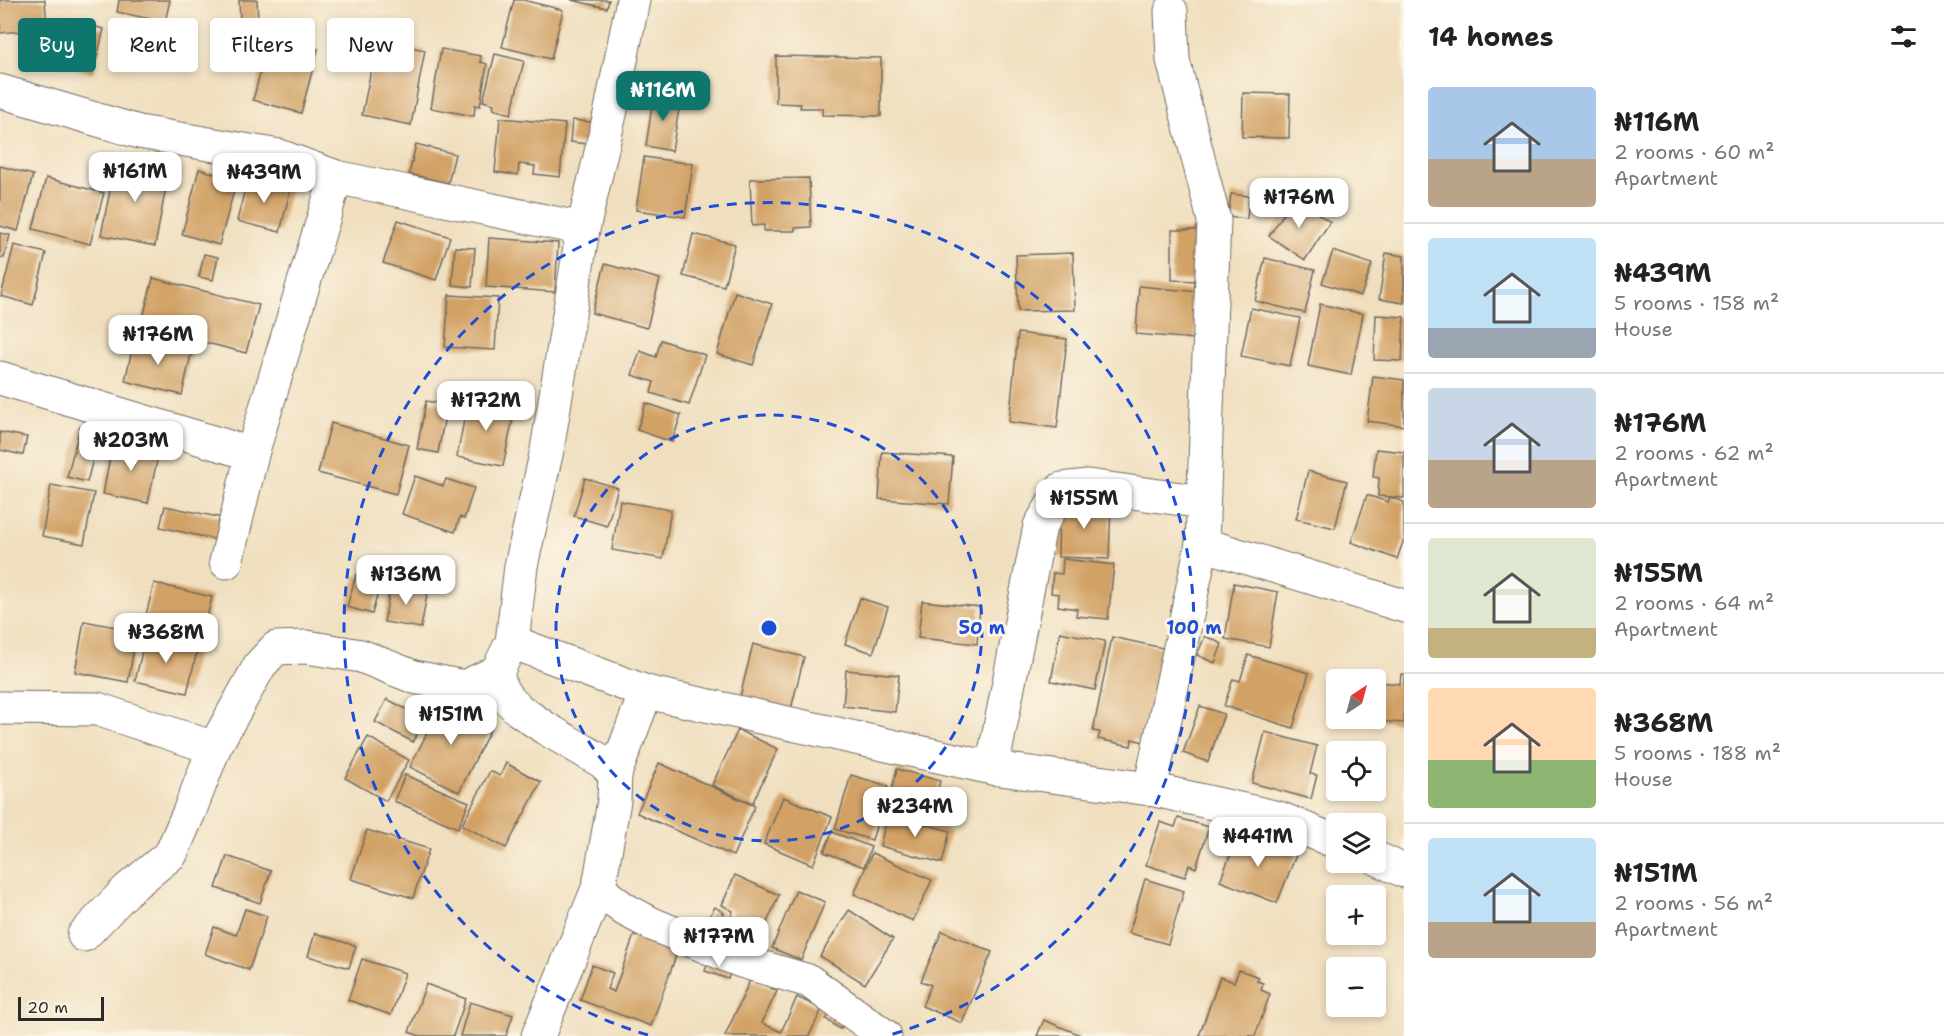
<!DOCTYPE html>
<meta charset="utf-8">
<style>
:root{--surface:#fff;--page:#f6f6f6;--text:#222;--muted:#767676;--line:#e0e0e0;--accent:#0f766e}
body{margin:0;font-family:"Shantell Sans",sans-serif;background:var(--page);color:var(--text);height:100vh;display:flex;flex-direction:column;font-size:22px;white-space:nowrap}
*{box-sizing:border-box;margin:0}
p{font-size:20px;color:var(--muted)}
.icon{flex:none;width:33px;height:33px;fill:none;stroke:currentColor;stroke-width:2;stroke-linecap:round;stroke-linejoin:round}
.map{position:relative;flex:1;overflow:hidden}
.drawer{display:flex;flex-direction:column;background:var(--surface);width:540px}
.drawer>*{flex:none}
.guide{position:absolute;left:18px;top:18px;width:570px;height:54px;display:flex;gap:12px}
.needle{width:39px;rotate:36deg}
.tools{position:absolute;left:1326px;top:669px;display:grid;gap:12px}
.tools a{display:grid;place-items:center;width:60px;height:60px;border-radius:6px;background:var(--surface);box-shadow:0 3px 9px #0003;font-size:30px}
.scale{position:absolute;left:18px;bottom:15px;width:86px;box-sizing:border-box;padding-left:6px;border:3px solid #2b2b2b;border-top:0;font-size:16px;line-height:21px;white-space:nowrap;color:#2b2b2b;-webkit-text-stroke:4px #fcf5e5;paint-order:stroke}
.price{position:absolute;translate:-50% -51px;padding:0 14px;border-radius:12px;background:#fff;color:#222;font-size:20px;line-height:39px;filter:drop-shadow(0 2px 3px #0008)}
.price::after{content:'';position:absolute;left:50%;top:36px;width:18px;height:14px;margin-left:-9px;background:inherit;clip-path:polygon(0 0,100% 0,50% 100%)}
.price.active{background:var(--accent);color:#fff}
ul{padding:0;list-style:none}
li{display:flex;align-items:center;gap:18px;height:150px;padding:0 24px}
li+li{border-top:2px solid var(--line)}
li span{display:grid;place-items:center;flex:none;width:168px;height:120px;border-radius:6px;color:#555}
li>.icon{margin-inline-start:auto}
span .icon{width:72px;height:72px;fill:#fffc;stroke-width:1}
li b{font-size:26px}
h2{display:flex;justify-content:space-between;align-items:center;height:72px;padding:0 24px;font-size:26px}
.pill{padding:0 21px;border-radius:6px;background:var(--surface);box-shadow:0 3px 9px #0003;font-size:21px;line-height:54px}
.pill.active{background:var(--accent);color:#fff}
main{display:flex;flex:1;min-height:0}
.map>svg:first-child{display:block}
.building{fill:#d1a165}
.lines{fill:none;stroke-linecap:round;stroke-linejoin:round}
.street-casing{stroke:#706a5f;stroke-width:35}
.street{stroke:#fff;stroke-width:33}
.ring{fill:none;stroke:#1d4ed8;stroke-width:3;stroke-dasharray:10 8}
.centre{fill:#1d4ed8;stroke:#fcf5e5;stroke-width:3}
.ring-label{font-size:18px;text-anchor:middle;font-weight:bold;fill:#1d4ed8;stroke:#fcf5e5;stroke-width:6;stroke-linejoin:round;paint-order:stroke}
</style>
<main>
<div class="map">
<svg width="1404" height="1036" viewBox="0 0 1404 1036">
<rect width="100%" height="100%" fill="#fcf5e5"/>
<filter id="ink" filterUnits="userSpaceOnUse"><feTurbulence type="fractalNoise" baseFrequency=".0167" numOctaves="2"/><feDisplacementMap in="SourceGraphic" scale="12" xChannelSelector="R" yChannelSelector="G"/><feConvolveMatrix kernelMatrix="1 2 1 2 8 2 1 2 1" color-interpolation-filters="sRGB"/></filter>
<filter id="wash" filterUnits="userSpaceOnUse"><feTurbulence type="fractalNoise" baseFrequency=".008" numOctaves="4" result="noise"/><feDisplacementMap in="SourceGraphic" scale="24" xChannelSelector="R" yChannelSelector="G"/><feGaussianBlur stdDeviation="1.35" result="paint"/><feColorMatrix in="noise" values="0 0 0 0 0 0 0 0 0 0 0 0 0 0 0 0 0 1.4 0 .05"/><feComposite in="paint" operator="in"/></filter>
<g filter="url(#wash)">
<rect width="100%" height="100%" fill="#f0dfbf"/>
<g id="blocks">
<g class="building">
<polygon points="0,0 45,0 47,29 0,33"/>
<polygon points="119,0 170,0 165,22 117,12"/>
<polygon points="239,0 257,0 258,21 240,22"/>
<polygon points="514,0 523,0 563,10 551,59 502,47"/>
<polygon points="571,0 609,0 607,8"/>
<polygon points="73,21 104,29 93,73 62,66"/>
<polygon points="270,36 318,49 301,113 253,100"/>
<polygon points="377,40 425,50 411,125 362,115"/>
<polygon points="441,49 481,56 480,62 487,64 480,106 475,105 474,116 431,108"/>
<polygon points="495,54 524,61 511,114 493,109 494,104 483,101"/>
<polygon points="776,56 881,58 881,116 822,115 822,108 800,108 801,104 776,103"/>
<polygon points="654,93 681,97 672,151 646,146"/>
<polygon points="1243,93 1290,94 1289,138 1242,137"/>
<polygon points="500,118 565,124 560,177 534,174 535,166 519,164 518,175 495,172"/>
<polygon points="572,120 598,123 597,145 570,142"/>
<polygon points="416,144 455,154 448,183 409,174"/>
<polygon points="644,157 693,164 685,217 636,210"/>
<polygon points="116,161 169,171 155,246 101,235"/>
<polygon points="0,166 33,175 18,231 0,226"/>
<polygon points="199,169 237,180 219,245 182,234"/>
<polygon points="248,176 291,187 280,232 237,221"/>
<polygon points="46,178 104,193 90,244 33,229"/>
<polygon points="809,178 811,227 795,228 795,231 764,231 764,225 752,226 750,179"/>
<polygon points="1231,194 1249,196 1247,219 1228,217"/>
<polygon points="1294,198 1330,222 1305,260 1269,236"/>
<polygon points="398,220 450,237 436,280 383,263"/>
<polygon points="1172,230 1200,230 1199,281 1172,280"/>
<polygon points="0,233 10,235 4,258 0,257"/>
<polygon points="693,234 735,244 724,286 683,276"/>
<polygon points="489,238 558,243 555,292 486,287"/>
<polygon points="14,245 46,253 33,305 1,296"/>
<polygon points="455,247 475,248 472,287 452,285"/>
<polygon points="1333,251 1372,264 1361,296 1322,283"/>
<polygon points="1073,253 1075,310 1018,311 1016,255"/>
<polygon points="1386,253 1404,256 1404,303 1379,299"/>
<polygon points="204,254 218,257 213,280 199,277"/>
<polygon points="1265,258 1315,270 1305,313 1255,301"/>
<polygon points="605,264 660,279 647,328 592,313"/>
<polygon points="153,278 259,305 246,353 141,326"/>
<polygon points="1139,286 1199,292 1195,339 1136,334"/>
<polygon points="735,292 772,304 753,365 717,354"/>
<polygon points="449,295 498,298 495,350 445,347"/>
<polygon points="1320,304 1363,314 1351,375 1308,366"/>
<polygon points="1251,308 1300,318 1290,366 1241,356"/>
<polygon points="1376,315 1404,317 1402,361 1374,360"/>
<polygon points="1018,333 1067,339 1057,428 1009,422"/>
<polygon points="135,336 192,350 182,395 125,381"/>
<polygon points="661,340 705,355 689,405 651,393 654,382 632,375 640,351 656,357"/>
<polygon points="1373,376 1404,380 1404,426 1367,421"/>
<polygon points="468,399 515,408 503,466 457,457"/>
<polygon points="426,401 447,405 438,453 417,449"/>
<polygon points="646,403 681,415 672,442 637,430"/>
<polygon points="331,423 409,445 396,494 318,473"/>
<polygon points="80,427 100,432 87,482 67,477"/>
<polygon points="0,432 27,437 23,455 0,450"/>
<polygon points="113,441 159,451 148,503 103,494"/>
<polygon points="1376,449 1404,452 1404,498 1378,496 1379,478 1373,477"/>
<polygon points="882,452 953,457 949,504 879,499"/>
<polygon points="1308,471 1347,481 1335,528 1296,519"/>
<polygon points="415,476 443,486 446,479 474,488 464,519 460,517 455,532 402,514"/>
<polygon points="585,478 618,488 607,526 574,516"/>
<polygon points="51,485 94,493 84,544 42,536"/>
<polygon points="1367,495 1388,502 1390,497 1404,502 1404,539 1397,559 1351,542"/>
<polygon points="620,501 671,510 663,559 612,550"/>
<polygon points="1059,502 1111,504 1109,559 1058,557"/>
<polygon points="165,506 223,518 218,540 160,527"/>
<polygon points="1063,559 1114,565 1108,619 1076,616 1077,609 1058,606 1059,594 1051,593 1053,573 1062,574"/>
<polygon points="356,575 381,581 372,614 347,607"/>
<polygon points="154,583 212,597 201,642 143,627"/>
<polygon points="391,583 428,589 421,628 384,622"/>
<polygon points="1234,583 1278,592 1269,647 1225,639"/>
<polygon points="860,598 888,607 873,653 845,644"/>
<polygon points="922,601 980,607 977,644 918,638"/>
<polygon points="84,621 137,631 128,682 75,672"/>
<polygon points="1060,632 1105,641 1095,690 1051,681"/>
<polygon points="146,635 198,647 187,693 135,681"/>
<polygon points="1205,636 1222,644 1215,663 1197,655"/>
<polygon points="1112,637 1163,648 1144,742 1132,739 1131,746 1098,739 1100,732 1093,731"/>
<polygon points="753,644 804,657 789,717 738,705"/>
<polygon points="1248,655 1309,673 1293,728 1224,706 1233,679 1240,681"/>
<polygon points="846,670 899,675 895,712 843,706"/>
<polygon points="1401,674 1404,674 1404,723 1376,721 1379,682 1400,684"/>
<polygon points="387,699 425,719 413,742 375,722"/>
<polygon points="443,701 492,726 459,792 410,767"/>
<polygon points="1200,706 1224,714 1208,762 1183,753"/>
<polygon points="738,730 778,749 752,804 712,785"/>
<polygon points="1265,732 1317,746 1310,774 1317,775 1311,799 1252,783"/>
<polygon points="368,737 409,760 386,801 345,778"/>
<polygon points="506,763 541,782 506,848 462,825 490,771 500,776"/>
<polygon points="659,763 755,806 733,856 637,813"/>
<polygon points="897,769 940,781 930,820 887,808"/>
<polygon points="405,775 469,802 458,828 394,801"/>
<polygon points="851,775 888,786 872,840 835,829"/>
<polygon points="783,797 832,817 813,865 764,844"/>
<polygon points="888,814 950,831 942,863 880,846"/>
<polygon points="1178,818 1209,827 1196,868 1189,865 1185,877 1146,865 1160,822 1175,827"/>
<polygon points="367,830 429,849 413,898 351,879"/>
<polygon points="832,832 871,847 864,867 824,852"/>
<polygon points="1239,833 1296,855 1277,903 1220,881"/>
<polygon points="872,853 932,880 913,921 854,894"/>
<polygon points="227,856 271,871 260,903 216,888"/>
<polygon points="735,875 779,895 762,934 730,920 733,911 722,905"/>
<polygon points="1145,879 1184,891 1168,944 1129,933"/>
<polygon points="796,890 825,902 801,960 772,948"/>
<polygon points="715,907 724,913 714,929 705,923"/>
<polygon points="245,909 267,916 249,970 205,954 214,927 236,935"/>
<polygon points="849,910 893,939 865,984 820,956"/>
<polygon points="942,931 992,952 962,1023 922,1006 931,985 921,981"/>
<polygon points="315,933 356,946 349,968 308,956"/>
<polygon points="634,935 678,950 651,1026 580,1000 592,965 613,973 607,989 614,992"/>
<polygon points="710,957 733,964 728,979 705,971"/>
<polygon points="362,959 405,973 391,1015 348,1000"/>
<polygon points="1239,970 1259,977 1257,981 1263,983 1261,990 1270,994 1255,1036 1199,1036 1220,977 1234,982"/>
<polygon points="751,978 777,991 762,1023 781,1032 797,997 822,1009 809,1036 725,1036"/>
<polygon points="426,984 466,999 453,1036 420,1036 409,1032"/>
<polygon points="470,1002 513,1015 506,1036 460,1036"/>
<polygon points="833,1010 847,1020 840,1029 826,1019"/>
<polygon points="1044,1020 1083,1036 1037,1036"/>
</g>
</g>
</g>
<g filter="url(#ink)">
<use href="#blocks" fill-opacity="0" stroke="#706a5f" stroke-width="1.5"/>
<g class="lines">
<defs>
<g id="street">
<polyline points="633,0 611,110 583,229 547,450 521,566 512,642 497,672 501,689 507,698 519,710 545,728 603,762 615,774 614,801 599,886 607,896 624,909 652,924 741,961 809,981 885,1036"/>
<polyline points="0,91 139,132 279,156 336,177 583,229"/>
<polyline points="0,378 252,454"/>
<polyline points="1202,544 1404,606"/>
<polyline points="226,562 252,454 336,177"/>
<polyline points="512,642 646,692 992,768 1150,789 1279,818 1336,842"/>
<polyline points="0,708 97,709 214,748"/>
<polyline points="992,768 1040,526 1062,489 1088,486 1203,502"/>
<polyline points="615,774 646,692"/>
<polyline points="1150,789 1202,544 1214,220 1173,60 1171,11"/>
<polyline points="1376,858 1404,871"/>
<polyline points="84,935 128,889 171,854 190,810 214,748 260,665 276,648 307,647 361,656 414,677 464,687 497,672"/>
<polyline points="538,1036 599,886"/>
</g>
</defs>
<use href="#street" class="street-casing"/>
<use href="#street" class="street"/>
</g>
</g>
<g class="ring">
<circle cx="769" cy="628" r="213"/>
<path d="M648 1035A425 425 0 1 1 890 1035"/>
</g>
<circle cx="769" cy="628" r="9" class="centre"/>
<g class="ring-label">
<text x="982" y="634">50 m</text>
<text x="1194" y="634">100 m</text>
</g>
</svg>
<div class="tools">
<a><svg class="needle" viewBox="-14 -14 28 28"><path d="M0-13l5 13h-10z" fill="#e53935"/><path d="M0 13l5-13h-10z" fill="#767676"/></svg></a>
<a><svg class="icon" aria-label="locate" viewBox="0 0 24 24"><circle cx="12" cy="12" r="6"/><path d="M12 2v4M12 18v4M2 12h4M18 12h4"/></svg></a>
<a><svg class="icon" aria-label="layers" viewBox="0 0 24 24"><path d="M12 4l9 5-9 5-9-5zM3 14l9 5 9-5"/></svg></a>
<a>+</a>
<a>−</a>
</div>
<div class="scale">20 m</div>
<b class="price active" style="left:663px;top:122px">₦116M</b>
<b class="price" style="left:135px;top:203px">₦161M</b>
<b class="price" style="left:264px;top:204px">₦439M</b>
<b class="price" style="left:1299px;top:229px">₦176M</b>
<b class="price" style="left:158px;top:366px">₦176M</b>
<b class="price" style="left:486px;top:432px">₦172M</b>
<b class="price" style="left:131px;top:472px">₦203M</b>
<b class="price" style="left:1084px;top:530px">₦155M</b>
<b class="price" style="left:406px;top:606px">₦136M</b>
<b class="price" style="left:166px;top:664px">₦368M</b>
<b class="price" style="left:451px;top:746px">₦151M</b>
<b class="price" style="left:915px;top:838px">₦234M</b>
<b class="price" style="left:1258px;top:868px">₦441M</b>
<b class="price" style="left:719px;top:968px">₦177M</b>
<div class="guide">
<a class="pill active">Buy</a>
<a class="pill">Rent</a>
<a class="pill">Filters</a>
<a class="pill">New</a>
</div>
</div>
<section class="drawer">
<h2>14 homes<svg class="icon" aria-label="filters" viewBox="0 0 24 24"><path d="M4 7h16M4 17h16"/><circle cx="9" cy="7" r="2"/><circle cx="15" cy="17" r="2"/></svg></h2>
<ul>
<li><span style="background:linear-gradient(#a9c7e8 60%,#b9a48a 0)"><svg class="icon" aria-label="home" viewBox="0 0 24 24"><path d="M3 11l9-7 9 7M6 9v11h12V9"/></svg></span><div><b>₦116M</b><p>2 rooms · 60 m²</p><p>Apartment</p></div></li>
<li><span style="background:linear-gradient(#bfe0f5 75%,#9aa5b1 0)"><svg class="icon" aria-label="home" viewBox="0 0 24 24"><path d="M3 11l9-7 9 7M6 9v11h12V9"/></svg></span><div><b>₦439M</b><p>5 rooms · 158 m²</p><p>House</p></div></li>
<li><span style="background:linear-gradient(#c9d6e8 60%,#b9a48a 0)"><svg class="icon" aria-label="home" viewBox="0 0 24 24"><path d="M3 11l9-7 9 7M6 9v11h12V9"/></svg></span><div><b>₦176M</b><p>2 rooms · 62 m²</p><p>Apartment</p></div></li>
<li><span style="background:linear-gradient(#dfe7d0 75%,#c2b280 0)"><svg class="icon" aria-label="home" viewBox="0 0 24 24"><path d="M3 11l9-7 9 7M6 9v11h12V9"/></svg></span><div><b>₦155M</b><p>2 rooms · 64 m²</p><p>Apartment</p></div></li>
<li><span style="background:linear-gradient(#ffd9b3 60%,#8fb573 0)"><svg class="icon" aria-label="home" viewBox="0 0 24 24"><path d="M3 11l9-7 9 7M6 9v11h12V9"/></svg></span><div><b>₦368M</b><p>5 rooms · 188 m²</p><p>House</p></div></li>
<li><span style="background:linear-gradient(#bfe0f5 70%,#b9a48a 0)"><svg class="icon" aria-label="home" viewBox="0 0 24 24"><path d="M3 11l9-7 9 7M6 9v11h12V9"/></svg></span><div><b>₦151M</b><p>2 rooms · 56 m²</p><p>Apartment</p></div></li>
</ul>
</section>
</main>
